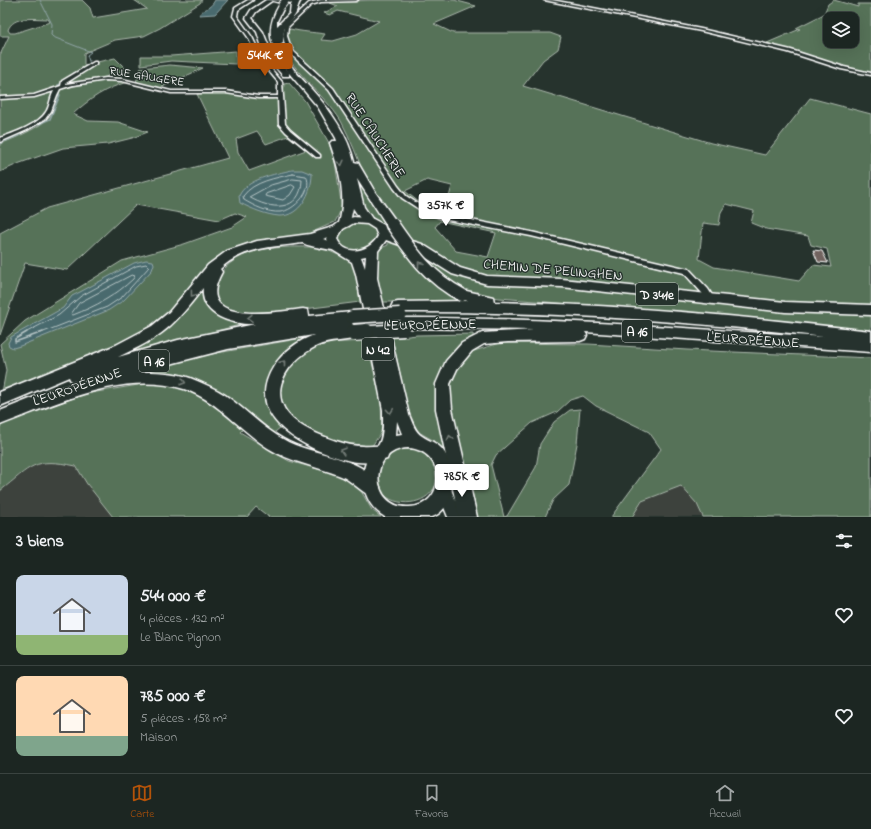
<!DOCTYPE html>
<html lang="fr">
<meta charset="utf-8">
<style>
:root{--surface:#1c2622;--page:#252e2a;--text:#f1f3f6;--muted:#a0a5a5;--line:#3a4340;--accent:#b45309}
body{margin:0;font-family:"Indie Flower",sans-serif;background:var(--page);color:var(--text);height:100vh;display:flex;flex-direction:column;font-size:15px;white-space:nowrap}
*{box-sizing:border-box;margin:0}
p{font-size:13px;color:var(--muted)}
.icon{flex:none;width:22px;height:22px;fill:none;stroke:currentColor;stroke-width:2;stroke-linecap:round;stroke-linejoin:round}
.map{position:relative;height:517px;overflow:hidden}
.side{display:flex;flex-direction:column;background:var(--surface);flex:1}
.side>*{flex:none}
.buttons{position:absolute;left:823px;top:12px;display:grid;gap:8px}
.buttons a{display:grid;place-items:center;width:36px;height:36px;border-radius:8px;background:var(--surface);box-shadow:0 4px 16px #0002,0 0 0 1px var(--line);font-size:20px}
.price{position:absolute;translate:-50% -34px;padding:0 9px;border-radius:4px;background:#fff;color:#222;font-size:13px;line-height:26px;filter:drop-shadow(0 1px 2px #0008)}
.price::after{content:'';position:absolute;left:50%;top:24px;width:12px;height:9px;margin-left:-6px;background:inherit;clip-path:polygon(0 0,100% 0,50% 100%)}
.price.current{background:var(--accent);color:#fff}
ul{padding:0;list-style:none}
li{display:flex;align-items:center;gap:12px;height:100px;padding:0 16px}
li+li{border-top:1px solid var(--line)}
li span{display:grid;place-items:center;flex:none;width:112px;height:80px;border-radius:8px;color:#555}
li>.icon{margin-inline-start:auto}
span .icon{width:48px;height:48px;fill:#fffc;stroke-width:1}
li b{font-size:17px}
h2{display:flex;justify-content:space-between;align-items:center;height:48px;padding:0 16px;font-size:17px}
.dock{display:flex;justify-content:space-around;align-items:center;height:56px;border-top:1px solid var(--line);background:var(--surface);font-size:11px;color:var(--muted)}
.dock a{display:grid;justify-items:center;gap:2px}
.dock .current{color:var(--accent)}
.map>svg:first-child{display:block}
.built{fill:#3c423c}
.green{fill:#577259;stroke:#abb8ac;fill-rule:evenodd}
.water{fill:#486b6e;stroke:#91a6a8}
.lines{fill:none;stroke-linecap:round;stroke-linejoin:round}
.shore-far1{stroke:#b6c4c5;stroke-width:1}
.shore{stroke:#b6c4c5;stroke-width:1.5}
.stream-far1{stroke:#91a6a8;stroke-width:1}
.stream{stroke:#91a6a8;stroke-width:1.5}
.building{fill:#71645e;stroke:#fff}
.street-casing{stroke:#fff;stroke-width:3}
.secondary-casing{stroke:#fff;stroke-width:3}
.primary-casing{stroke:#fff;stroke-width:3}
.highway-casing{stroke:#fff;stroke-width:3}
.street{fill:#26332d;fill-rule:evenodd}
.secondary{fill:#26332d;fill-rule:evenodd}
.primary{fill:#26332d;fill-rule:evenodd}
.highway{fill:#26332d;fill-rule:evenodd}
.highway-bridge-far2-casing{stroke:#fff;stroke-width:9;stroke-linecap:butt}
.highway-bridge-far1-casing{stroke:#fff;stroke-width:15;stroke-linecap:butt}
.highway-bridge-casing{stroke:#fff;stroke-width:18;stroke-linecap:butt}
.highway-bridge-far2{stroke:#26332d;stroke-width:7}
.highway-bridge-far1{stroke:#26332d;stroke-width:12}
.highway-bridge{stroke:#26332d;stroke-width:16}
.oneway{stroke:#727a76}
.labels{text-anchor:middle;stroke-width:3;stroke-linejoin:round;paint-order:stroke}
.far-street-label{font-size:12px;fill:#fff;stroke:#26332d}
.shield{fill:#26332d;stroke:#bec2c0;stroke-width:1}
.shield-label{font-size:13px;font-weight:bold;fill:#fff}
.street-label{font-size:14px;fill:#fff;stroke:#26332d}
</style>
<div class="map">
<svg width="871" height="517" viewBox="0 0 871 517">
<rect width="100%" height="100%" fill="#26332d"/>
<filter id="ink" filterUnits="userSpaceOnUse"><feTurbulence type="fractalNoise" baseFrequency=".025" numOctaves="2"/><feDisplacementMap in="SourceGraphic" scale="8" xChannelSelector="R" yChannelSelector="G"/><feConvolveMatrix kernelMatrix="1 2 1 2 8 2 1 2 1" color-interpolation-filters="sRGB"/></filter>
<g filter="url(#ink)">
<g class="built">
<polygon points="54,462 76,466 87,484 113,517 0,517 0,491 36,463"/>
<polygon points="681,486 697,504 703,517 632,517 642,501"/>
</g>
<g class="green">
<path d="M0 0H82L90 8 93 18 147 9 134 0H202L200 3 160 28 144 36 115 40 84 53V65L115 58 125 68 124 71 110 74 105 78 56 88C53 96 50 105 46 112 40 123 12 134 0 138V55L9 36H0ZM48 19 50 22 15 33H10L8 30C13 15 35 19 48 19Z"/>
<path d="M371 0H454L476 6 434 24 453 33H550L561 37 558 49 543 60 523 86 711 143 765 155 810 98 871 114V330L488 297 475 302H382L375 272 377 250 388 245C389 216 376 229 368 215 362 205 361 194 359 182L366 179C358 160 351 139 341 121 324 93 286 69 281 37L290 29C303 32 311 32 325 34L321 40 333 41 357 34 379 21 338 11 330 15 324 13 338 6 330 3 331 2ZM427 180 452 186 449 197 434 209 420 203 405 191ZM726 204 754 211 751 223 766 229 808 236 811 245 827 249 831 267 813 265 799 281 714 267 699 259 703 223 719 225 721 212ZM440 221 496 233 488 257 456 251 435 227Z"/>
<path d="M834 0 858 7V4H871V75L833 66 767 43 800 29 796 28 824 14 828 4ZM830 19H852V41H830Z"/>
<polygon points="236,51 236,64 171,61 141,65 141,56 171,56"/>
<polygon points="170,65 203,68 160,88 136,82 141,68"/>
<path d="M106 80 128 82C107 87 88 100 73 114L88 121 118 122 148 132 132 138 108 144 63 148 20 163 0 172V144C13 139 42 127 50 116 56 108 58 98 60 89Z"/>
<path d="M289 83 305 101 329 143 335 162 342 208 335 222 308 234 265 240 244 245 223 253 176 306 140 333 114 346 2 393 6 370 0 344 25 321 122 261 184 244 232 227 247 217 235 213 219 220 136 205 67 270 25 263 0 335V233L47 208 228 158 197 94C210 92 227 93 241 94 256 96 269 103 283 96L284 84ZM257 131 266 144 288 136 306 150 249 171 238 152 236 139Z"/>
<path d="M361 223C393 228 372 258 344 249L337 241C336 229 350 224 361 223Z"/>
<path d="M320 247 350 260 354 265 360 302 272 313H246L243 324 110 359 202 290 216 285C218 279 221 272 225 268 248 244 290 247 320 247Z"/>
<polygon points="473,334 474,351 500,343 588,344 687,350 871,358 871,517 703,517 697,504 681,486 642,501 632,517 611,517 661,449 649,432 596,406 583,396 570,400 557,412 532,423 496,455 491,465 504,517 507,516 536,467 540,444 554,422 570,410 580,409 577,444 569,485 553,500 545,517 474,517 449,455 436,442 417,431 408,409 392,338 417,335"/>
<path d="M315 336 325 343 367 341 381 401 382 431 372 446 359 448 316 438 290 419 274 433 255 417 240 432 289 461 336 474 357 484 372 510 381 517H269L256 507 247 517H113L87 484 76 466C33 457 32 466 0 491V425L35 411 85 394 138 385 147 369 211 354Z"/>
<path d="M413 446C425 452 438 459 438 474 436 517 364 509 379 468 382 463 386 455 392 451 397 448 407 448 413 446Z"/>
</g>
<g class="water">
<path d="M215 0H228L215 14 199 15C202 9 211 9 215 0Z"/>
<path d="M292 170H302L312 174C312 192 300 217 279 216 266 215 252 209 240 203L239 196C246 179 275 174 292 170Z"/>
<polygon points="146,260 153,261 154,264 152,270 124,300 109,310 20,346 13,348 9,346 8,343 11,337 63,308 72,296 80,292 134,263"/>
</g>
<g class="lines">
<g class="shore-far1">
<path d="M293 174 306 176C314 190 294 211 280 212 268 213 254 206 244 200L243 196C254 181 276 178 293 174Z"/>
<path d="M293 179 302 180C301 213 270 210 249 197L271 185Z"/>
<polygon points="292,185 295,187 290,195 283,200 265,196 266,194"/>
<path d="M132 275 135 276 133 279C115 296 96 306 73 315L71 314 79 303Z"/>
<polyline points="25,333 59,315 81,296 136,266 146,264 149,267 122,297 107,307 41,333"/>
</g>
<polyline class="shore" points="27,332 15,339 15,342 43,332"/>
<g class="stream-far1">
<polyline points="40,0 52,24 51,35 53,37 91,52 87,55 90,64 87,67"/>
<polyline points="70,77 73,73 81,70"/>
<polyline points="61,84 64,82"/>
</g>
<g class="stream">
<polyline points="60,87 61,86 58,85 63,83"/>
<polyline points="32,127 50,119 60,95 57,92"/>
<polyline points="0,143 18,136 26,130"/>
</g>
</g>
<polygon class="building" points="813,250 822,251 828,263 818,262"/>
<g class="lines">
<defs>
<g id="street">
<path d="M248 0H253L238 10 237 16 252 37 262 58 282 82 285 124 290 130 320 155V157H316L286 132 279 124 278 98H258L226 93H171L122 81 106 80 73 85 60 89 57 95 51 111 45 119 27 130 0 142V138C14 133 38 125 46 112 50 106 50 98 54 91L34 97 0 99V97L34 95 61 86 62 81 94 62H96V64L66 83V84L106 78 122 79 171 91H226L258 96H278V82L258 58 248 37 233 16 235 8Z"/>
<polygon points="321,0 358,0 356,1 321,2 311,5 288,27 287,36 290,45 294,52 333,88 398,186 406,196 426,209 446,215 531,232 689,269 708,289 715,300 714,302 708,302 702,293 684,273 531,236 443,219 422,211 402,198 394,188 329,90 299,62 291,54 285,45 283,36 285,26 309,3"/>
<polygon points="544,0 552,0 701,29 791,50 844,67 871,73 871,75 841,69 788,52 701,31"/>
</g>
<g id="secondary">
<polygon points="270,0 302,0 285,4"/>
<polygon points="444,483 449,485 463,517 448,517 437,490 439,485"/>
</g>
<path id="primary" d="M354 217 373 219 384 225 386 230 396 236 422 244 460 268 487 276 562 279 785 302 871 305V315L785 312 562 287 487 284 452 274 414 250 386 240 378 251 377 278 409 415C412 422 415 432 422 436 429 441 436 442 442 449 457 467 457 508 432 517 423 517 396 517 385 517 363 504 358 477 369 455 372 451 377 448 379 444 384 435 383 420 383 410L356 274 352 262 331 249 327 239C331 225 341 220 354 217ZM354 223 367 224 375 229 378 236C370 252 345 257 337 239L343 229ZM366 256 365 268 361 257ZM397 421 402 434 396 435ZM408 448C447 450 447 506 409 507 370 509 367 450 408 448Z"/>
<g id="highway">
<path d="M266 0H273L256 12 252 18 263 32 271 52 288 71C270 48 264 30 280 4L285 5 277 21V26L290 13 291 4 294 0H301C297 5 298 10 295 15 285 30 284 22 283 43L280 45C286 63 300 77 312 90 331 111 348 135 354 162L358 163 375 192 398 224 396 227H388L357 179 364 207 373 220 371 223H363L353 208 349 226H341L339 223C347 196 339 169 330 143L332 141H337L336 138 318 107 289 73V76H283L264 53 257 32 246 18 251 10Z"/>
<path d="M336 226 340 227 342 230 340 233 323 239 339 244 341 247 339 250C335 251 306 246 303 243 273 247 243 247 220 269L222 272C191 327 276 312 303 309L308 310 309 316 352 312 357 313 359 317 355 321 360 326 358 329 361 333 359 337C345 342 330 340 317 346 292 358 267 387 288 414 299 428 320 435 336 441 345 444 354 446 363 446 371 447 379 444 387 447L389 453 387 459C365 467 343 460 322 452 286 437 247 409 274 366 284 351 298 341 314 335L228 349 139 372C155 372 174 372 190 378 202 383 214 388 225 395 248 411 268 434 295 445 319 455 369 460 380 487L377 493 371 496C360 491 352 481 341 476 316 466 290 462 268 448 239 429 217 400 184 389 122 370 56 404 0 425V411L50 391 101 377 100 375 76 382 71 381 69 377 0 406V392L116 345 152 326 169 312 208 265 227 251 257 241 310 234ZM203 288C200 316 233 325 255 324L178 340 118 357C162 337 174 326 203 288Z"/>
<path d="M462 290 493 297 494 302C620 304 746 317 871 331V352L585 332 587 335 585 339 580 341 508 342 484 344 472 351 457 369 450 384 452 409 477 517H459L436 409V384L446 361 462 343 482 333 534 330 402 328 397 327 395 323 397 319 402 318C543 317 683 328 824 337 682 320 541 311 398 312L393 311 391 307 393 303 398 302 468 301 457 298 456 295 457 292Z"/>
</g>
</defs>
<use href="#street" class="street-casing"/>
<use href="#secondary" class="secondary-casing"/>
<use href="#primary" class="primary-casing"/>
<use href="#highway" class="highway-casing"/>
<use href="#street" class="street"/>
<use href="#secondary" class="secondary"/>
<use href="#primary" class="primary"/>
<use href="#highway" class="highway"/>
<defs>
<polyline id="highway-bridge-far2" points="282,5 286,0"/>
<g id="highway-bridge-far1">
<path d="M392 224C412 253 430 279 462 295"/>
<polyline points="352,317 400,314"/>
<polyline points="354,333 404,330"/>
</g>
<polyline id="highway-bridge" points="354,333 366,332"/>
</defs>
<use href="#highway-bridge-far2" class="highway-bridge-far2-casing"/>
<use href="#highway-bridge-far1" class="highway-bridge-far1-casing"/>
<use href="#highway-bridge" class="highway-bridge-casing"/>
<use href="#highway-bridge-far2" class="highway-bridge-far2"/>
<use href="#highway-bridge-far1" class="highway-bridge-far1"/>
<use href="#highway-bridge" class="highway-bridge"/>
</g>
<defs><path id="oneway-chevron" d="M-2-3.5L2.5 0L-2 3.5" fill="none" stroke-width="1.6" stroke-linecap="round" stroke-linejoin="round"/></defs>
<g class="oneway">
<use href="#oneway-chevron" transform="translate(341 163) rotate(76)"/>
<use href="#oneway-chevron" transform="translate(420 264) rotate(-128)"/>
<use href="#oneway-chevron" transform="translate(193 294) rotate(127)"/>
<use href="#oneway-chevron" transform="translate(250 318) rotate(179)"/>
<use href="#oneway-chevron" transform="translate(283 363) rotate(-51)"/>
<use href="#oneway-chevron" transform="translate(183 382) rotate(17)"/>
<use href="#oneway-chevron" transform="translate(390 411) rotate(85)"/>
<use href="#oneway-chevron" transform="translate(450 438) rotate(-103)"/>
<use href="#oneway-chevron" transform="translate(343 451) rotate(-163)"/>
</g>
</g>
<g class="labels">
<g class="far-street-label">
<text transform="translate(147 76) rotate(9)" y="4">RUE GAUGERE</text>
</g>
<g class="shield">
<rect x="636" y="283" width="42" height="22" rx="3"/>
<rect x="622" y="320" width="30" height="22" rx="3"/>
<rect x="362" y="338" width="32" height="22" rx="3"/>
<rect x="139" y="350" width="30" height="22" rx="3"/>
</g>
<g class="shield-label">
<text x="657" y="299">D 341e</text>
<text x="637" y="336">A 16</text>
<text x="378" y="354">N 42</text>
<text x="154" y="366">A 16</text>
</g>
<g class="street-label">
<text transform="translate(376 135) rotate(57)" y="5">RUE CAUCHERIE</text>
<text transform="translate(553 269) rotate(5)" y="5">CHEMIN DE PELINGHEN</text>
<text transform="translate(430 324) rotate(-1)" y="5">L'EUROPÉENNE</text>
<text transform="translate(753 339) rotate(4)" y="5">L'EUROPÉENNE</text>
<text transform="translate(77 386) rotate(-19)" y="5">L'EUROPÉENNE</text>
</g>
</g>
</svg>
<div class="buttons">
<a><svg class="icon" aria-label="layers" viewBox="0 0 24 24"><path d="M12 4l9 5-9 5-9-5zM3 14l9 5 9-5"/></svg></a>
</div>
<b class="price current" style="left:265px;top:77px">544K €</b>
<b class="price" style="left:446px;top:227px">357K €</b>
<b class="price" style="left:462px;top:498px">785K €</b>
</div>
<section class="side">
<h2>3 biens<svg class="icon" aria-label="filters" viewBox="0 0 24 24"><path d="M4 7h16M4 17h16"/><circle cx="9" cy="7" r="2"/><circle cx="15" cy="17" r="2"/></svg></h2>
<ul>
<li><span style="background:linear-gradient(#c9d6e8 75%,#8fb573 0)"><svg class="icon" aria-label="home" viewBox="0 0 24 24"><path d="M3 11l9-7 9 7M6 9v11h12V9"/></svg></span><div><b>544 000 €</b><p>4 pièces · 132 m²</p><p>Le Blanc Pignon</p></div><svg class="icon" aria-label="heart" viewBox="0 0 24 24"><path d="M12 20l-8-8c-3-5 5-10 8-4 3-6 11-1 8 4z"/></svg></li>
<li><span style="background:linear-gradient(#ffd9b3 75%,#7fa58c 0)"><svg class="icon" aria-label="home" viewBox="0 0 24 24"><path d="M3 11l9-7 9 7M6 9v11h12V9"/></svg></span><div><b>785 000 €</b><p>5 pièces · 158 m²</p><p>Maison</p></div><svg class="icon" aria-label="heart" viewBox="0 0 24 24"><path d="M12 20l-8-8c-3-5 5-10 8-4 3-6 11-1 8 4z"/></svg></li>
</ul>
</section>
<nav class="dock">
<a class="current"><svg class="icon" aria-label="map" viewBox="0 0 24 24"><path d="M3 6l6-2 6 2 6-2v14l-6 2-6-2-6 2zM9 4v14M15 6v14"/></svg>Carte</a>
<a><svg class="icon" aria-label="saved" viewBox="0 0 24 24"><path d="M7 4h10v16l-5-4-5 4z"/></svg>Favoris</a>
<a><svg class="icon" aria-label="home" viewBox="0 0 24 24"><path d="M3 11l9-7 9 7M6 9v11h12V9"/></svg>Accueil</a>
</nav>
